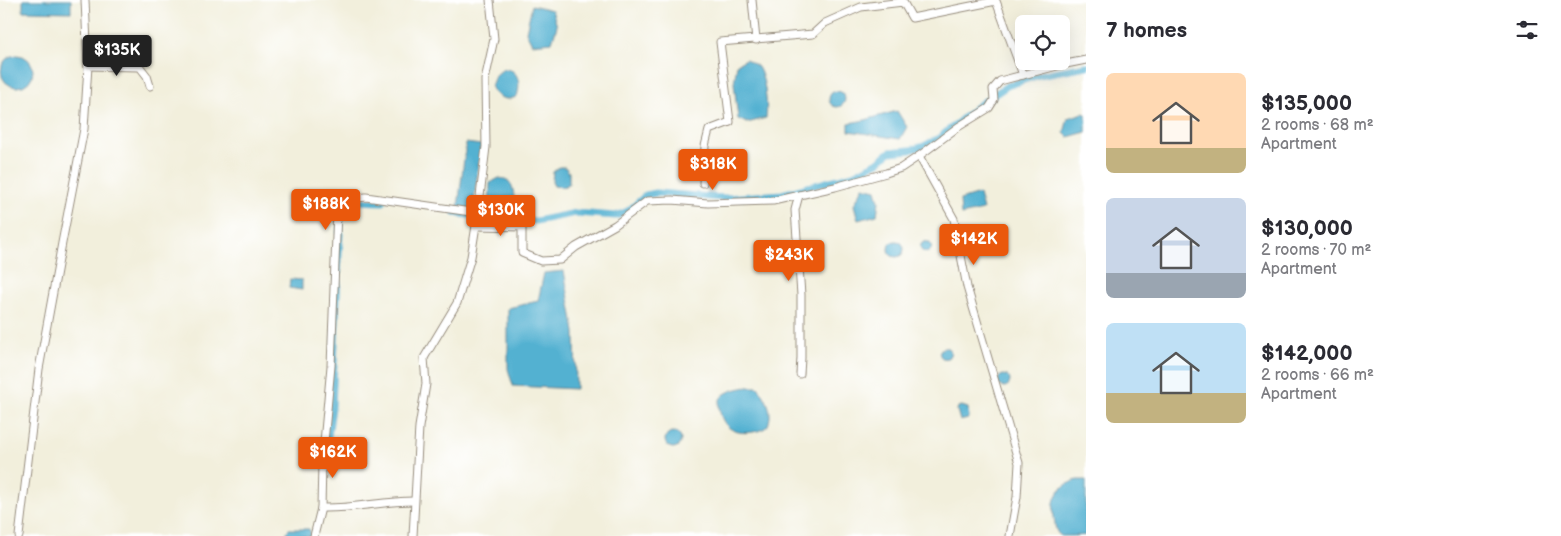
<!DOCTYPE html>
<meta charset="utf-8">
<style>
:root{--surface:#fff;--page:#f2f2f3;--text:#2b2b33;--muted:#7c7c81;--accent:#ea580c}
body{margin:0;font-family:"Balsamiq Sans",sans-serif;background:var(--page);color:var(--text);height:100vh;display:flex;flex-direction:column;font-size:19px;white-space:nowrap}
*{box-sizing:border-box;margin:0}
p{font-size:16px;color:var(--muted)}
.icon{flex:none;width:28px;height:28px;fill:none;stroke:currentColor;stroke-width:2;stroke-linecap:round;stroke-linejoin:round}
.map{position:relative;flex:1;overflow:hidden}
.panel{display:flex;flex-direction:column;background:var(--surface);width:475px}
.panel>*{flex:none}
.tools{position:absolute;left:1015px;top:15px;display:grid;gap:10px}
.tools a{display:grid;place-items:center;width:55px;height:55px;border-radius:8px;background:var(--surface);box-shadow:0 5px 20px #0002;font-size:25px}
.price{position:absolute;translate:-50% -42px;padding:0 11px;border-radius:5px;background:var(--accent);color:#fff;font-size:16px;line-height:32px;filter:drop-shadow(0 1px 2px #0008)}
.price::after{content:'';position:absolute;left:50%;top:30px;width:15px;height:11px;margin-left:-8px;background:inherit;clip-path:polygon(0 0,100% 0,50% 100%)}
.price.active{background:#222;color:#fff}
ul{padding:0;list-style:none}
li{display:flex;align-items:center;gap:15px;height:125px;padding:0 20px}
li span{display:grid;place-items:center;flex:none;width:140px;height:100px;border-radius:8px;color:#555}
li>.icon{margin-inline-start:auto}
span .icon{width:60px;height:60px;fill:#fffc;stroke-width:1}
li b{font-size:21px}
h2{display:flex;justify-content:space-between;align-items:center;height:60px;padding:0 20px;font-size:21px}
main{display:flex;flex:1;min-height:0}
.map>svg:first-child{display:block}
.water{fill:#53b1d1;stroke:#476e78}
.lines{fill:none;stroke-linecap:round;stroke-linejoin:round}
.canal{stroke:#53b1d1;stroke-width:7}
.minor-casing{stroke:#968c7d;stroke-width:9}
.minor{stroke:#fff;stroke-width:7}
</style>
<main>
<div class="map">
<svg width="1086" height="536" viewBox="0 0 1086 536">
<rect width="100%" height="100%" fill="#fff"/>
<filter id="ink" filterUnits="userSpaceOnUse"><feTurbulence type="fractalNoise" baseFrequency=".02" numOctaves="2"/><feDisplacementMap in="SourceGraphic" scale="10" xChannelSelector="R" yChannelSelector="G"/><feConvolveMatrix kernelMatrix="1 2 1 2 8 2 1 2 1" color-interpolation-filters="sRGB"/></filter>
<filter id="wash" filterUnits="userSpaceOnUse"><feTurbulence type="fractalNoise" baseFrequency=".0096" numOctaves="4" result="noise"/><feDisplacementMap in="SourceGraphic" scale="20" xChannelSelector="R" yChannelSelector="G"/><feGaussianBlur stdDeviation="1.12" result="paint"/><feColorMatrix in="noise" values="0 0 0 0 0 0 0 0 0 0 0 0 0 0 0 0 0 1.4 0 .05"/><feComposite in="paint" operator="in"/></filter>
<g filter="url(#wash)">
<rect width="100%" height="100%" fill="#f2efdc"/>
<g class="water">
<polygon points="23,0 71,0 71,12 23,11"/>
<polygon points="532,5 552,10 557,26 552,42 532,44 526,32"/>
<circle cx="17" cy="71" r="16"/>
<path d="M746 59C749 61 754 64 757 66 765 75 768 106 766 118L747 123 738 119 734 83 737 64Z"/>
<path d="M503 69C519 68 521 84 517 96 507 103 495 97 491 86L495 76Z"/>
<circle cx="837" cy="99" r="8"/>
<polygon points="897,111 907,127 900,139 849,131 849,123 865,120"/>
<polygon points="1083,113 1086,114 1086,132 1068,137 1064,133 1068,118"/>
<polygon points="466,143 481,145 473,209 458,207"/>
<polygon points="559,167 565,167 569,172 569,184 563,187 554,186 552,182 553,172"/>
<path d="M499 178C502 179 505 178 507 180 516 185 514 203 513 212L503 215 489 211 490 183Z"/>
<polygon points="863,187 876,190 879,201 877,215 858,220 854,205"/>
<polygon points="979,194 983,210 961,215 960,200"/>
<circle cx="896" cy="249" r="8"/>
<circle cx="926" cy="247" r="5.5"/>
<polygon points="564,271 575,332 576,389 513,386 508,369 508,308 538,301 544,273"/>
<polygon points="290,279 302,280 302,290 289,288"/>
<circle cx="945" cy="353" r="5.5"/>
<circle cx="1004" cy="381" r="6"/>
<path d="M747 387H758C765 396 773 410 769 422 768 428 763 429 758 431 737 436 722 430 719 407 717 392 736 389 747 387Z"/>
<polygon points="962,406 968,408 969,417 968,419 960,421 957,410 958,407"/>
<circle cx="673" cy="440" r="8"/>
<circle cx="355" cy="452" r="7"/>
<path d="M1077 480H1086V535C1079 536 1069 536 1062 536 1057 535 1055 528 1055 523 1051 503 1054 487 1077 480Z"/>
<polygon points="289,529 309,529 312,536 286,536 287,531"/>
</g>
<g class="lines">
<g class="canal">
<polyline points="455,213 472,216"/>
<polyline points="481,218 536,221 576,213 616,216 628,211 646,195 656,193 725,198 782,194 853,175 878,162 890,152 910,150 924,146 938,139 979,105 1007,86 1039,75 1086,66"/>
<polyline points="327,444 332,407 341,209 346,203 354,201 383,202"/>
</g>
</g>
</g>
<g filter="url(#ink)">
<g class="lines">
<defs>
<g id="minor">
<polyline points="752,0 756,40"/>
<polyline points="88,66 140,67 147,76 150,86"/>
<polyline points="703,183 705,146 709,130 730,122 720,42 813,34 825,23 861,7 903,2 912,18 996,1 1023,75"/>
<polyline points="799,195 795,210 801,295 801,358 800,374"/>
<polyline points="476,226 522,227 522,253 541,261 560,260 576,247 615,225 647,201 672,200 708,203 773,201 835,187 886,173 901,168 919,156"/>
<path d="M321 508C353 509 383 501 414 501"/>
<polyline points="19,536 39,369 62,243 84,129 88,66 85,0"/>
<polyline points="314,536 321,508 322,464 331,366 337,210 339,203 349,199 366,197 478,213"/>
<polyline points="413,536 419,427 426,384 424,358 457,303 471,257 478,213 486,147 485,80 494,39 490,0"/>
<polyline points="1010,536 1017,497 1019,463 967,287 954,219 919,156 958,127 989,108 994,100 993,89 1000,81 1061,65 1086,60"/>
</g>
</defs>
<use href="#minor" class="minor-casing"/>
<use href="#minor" class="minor"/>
</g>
</g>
</svg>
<div class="tools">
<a><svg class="icon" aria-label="locate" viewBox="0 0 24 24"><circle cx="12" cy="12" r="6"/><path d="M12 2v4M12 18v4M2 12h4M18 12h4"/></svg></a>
</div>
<b class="price active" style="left:117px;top:77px">$135K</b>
<b class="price" style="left:713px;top:191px">$318K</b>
<b class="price" style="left:326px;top:231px">$188K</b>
<b class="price" style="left:501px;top:237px">$130K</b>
<b class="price" style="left:974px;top:266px">$142K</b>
<b class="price" style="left:789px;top:282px">$243K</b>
<b class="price" style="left:333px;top:479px">$162K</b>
</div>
<section class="panel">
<h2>7 homes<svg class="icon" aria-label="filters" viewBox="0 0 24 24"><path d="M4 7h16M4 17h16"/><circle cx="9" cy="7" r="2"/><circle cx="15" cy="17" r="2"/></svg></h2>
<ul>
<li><span style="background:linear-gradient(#ffd9b3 75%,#c2b280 0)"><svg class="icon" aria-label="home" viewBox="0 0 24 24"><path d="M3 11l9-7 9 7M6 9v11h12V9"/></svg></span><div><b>$135,000</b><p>2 rooms · 68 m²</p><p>Apartment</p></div></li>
<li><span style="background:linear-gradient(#c9d6e8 75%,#9aa5b1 0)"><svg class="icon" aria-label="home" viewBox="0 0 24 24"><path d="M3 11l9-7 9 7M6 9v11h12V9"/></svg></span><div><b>$130,000</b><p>2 rooms · 70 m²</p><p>Apartment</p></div></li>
<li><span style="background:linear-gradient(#bfe0f5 70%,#c2b280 0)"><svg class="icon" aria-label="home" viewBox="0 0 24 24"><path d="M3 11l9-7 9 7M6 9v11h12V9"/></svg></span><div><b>$142,000</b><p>2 rooms · 66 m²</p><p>Apartment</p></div></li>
</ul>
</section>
</main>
